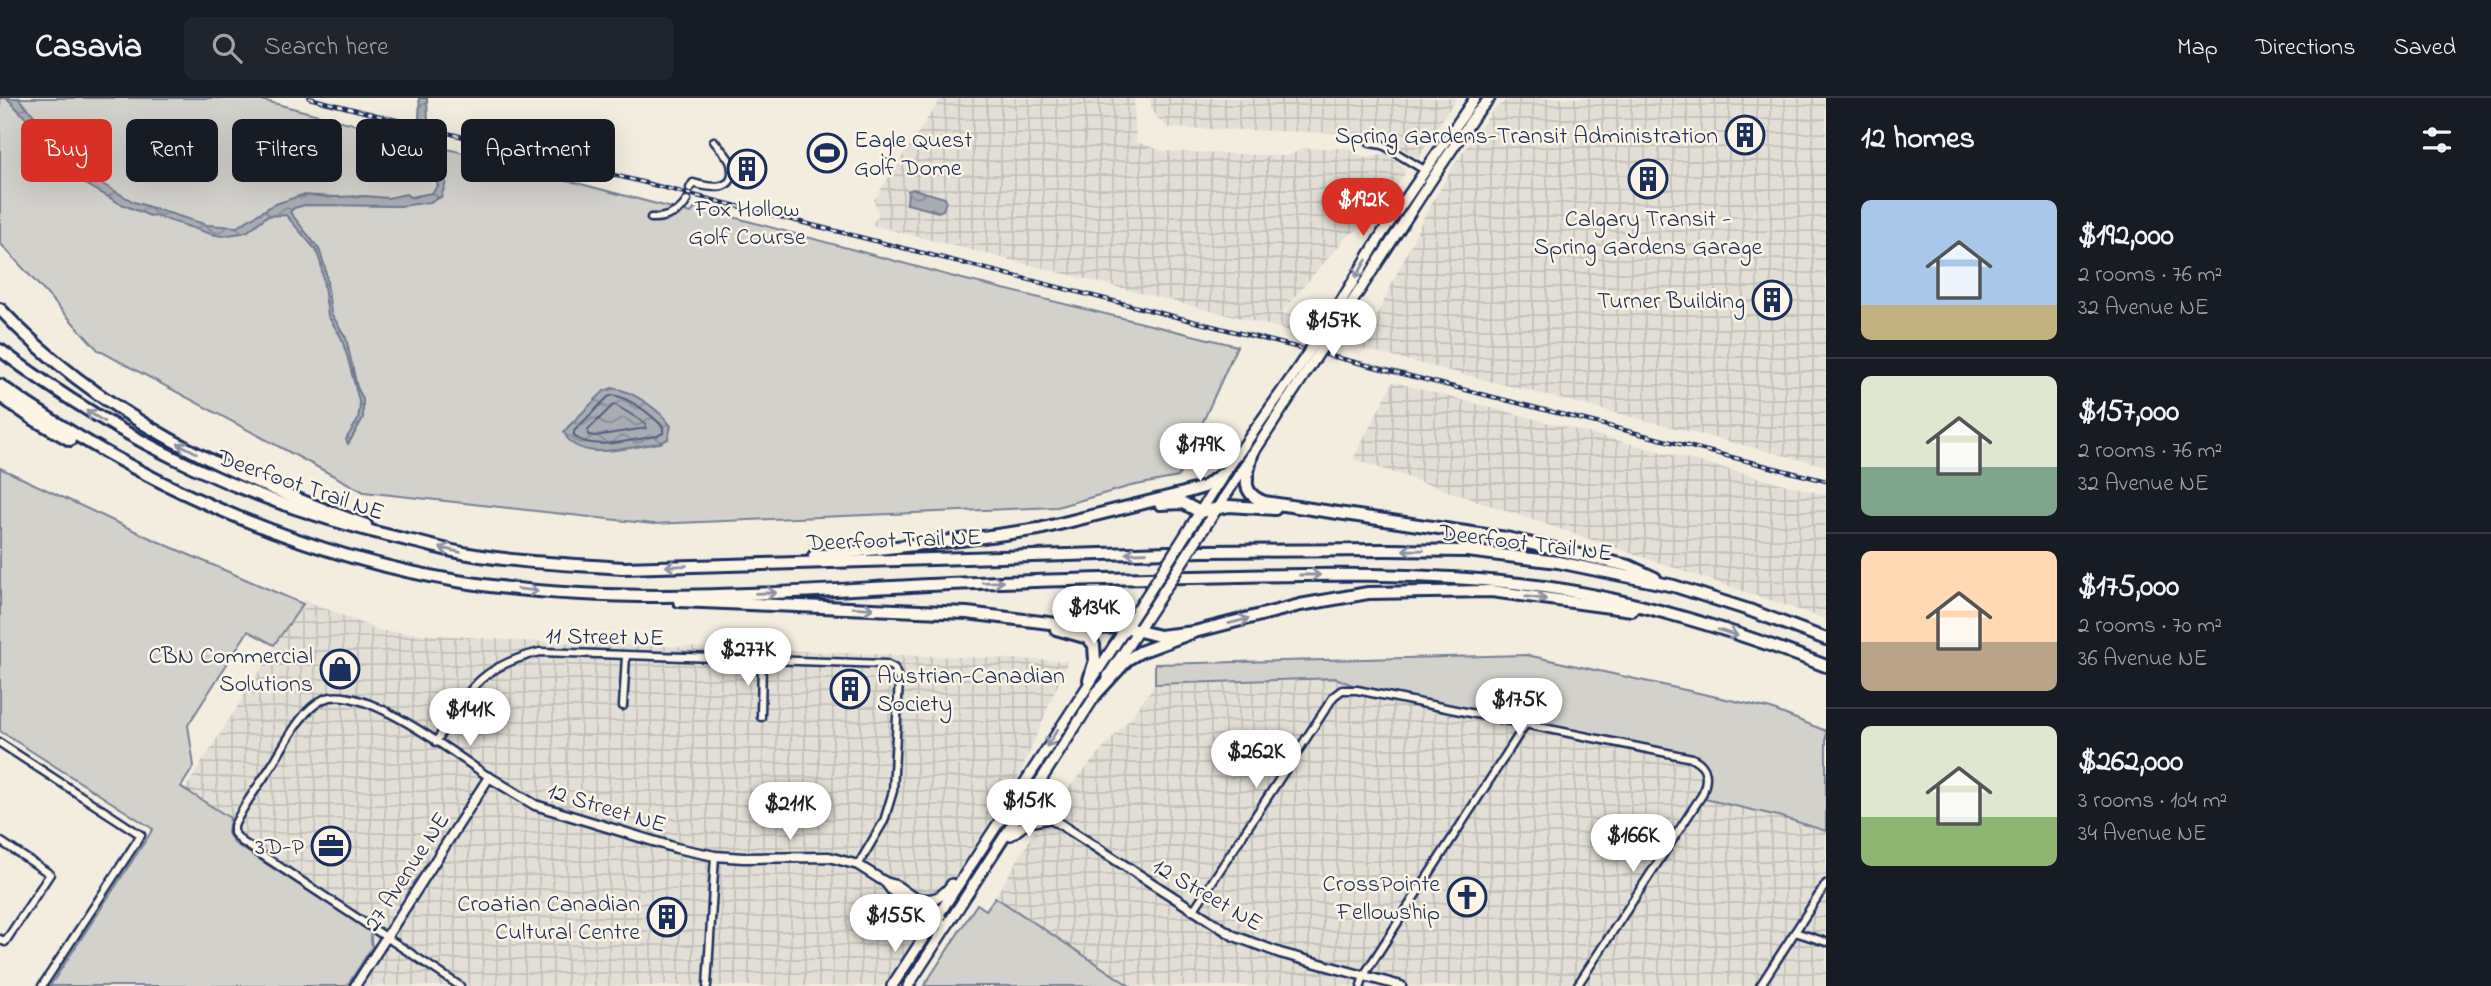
<!DOCTYPE html>
<meta charset="utf-8">
<style>
:root{--surface:#171b24;--page:#20242c;--text:#f1f3f6;--muted:#9ea1a6;--line:#363941;--accent:#d93025}
body{margin:0;font-family:"Indie Flower",sans-serif;background:var(--page);color:var(--text);height:100vh;display:flex;flex-direction:column;font-size:26px;white-space:nowrap}
*{box-sizing:border-box;margin:0}
p{font-size:23px;color:var(--muted)}
.icon{flex:none;width:38px;height:38px;fill:none;stroke:currentColor;stroke-width:2;stroke-linecap:round;stroke-linejoin:round}
.map{position:relative;flex:1;overflow:hidden}
.side{display:flex;flex-direction:column;background:var(--surface);width:665px}
.side>*{flex:none}
.guide{position:absolute;left:21px;top:21px;width:665px;height:63px;display:flex;gap:14px}
.price{position:absolute;translate:-50% -60px;padding:0 16px;border-radius:24px;background:#fff;color:#222;font-size:23px;line-height:46px;filter:drop-shadow(0 2px 4px #0008)}
.price::after{content:'';position:absolute;left:50%;top:42px;width:21px;height:16px;margin-left:-10px;background:inherit;clip-path:polygon(0 0,100% 0,50% 100%)}
.price.on{background:var(--accent);color:#fff}
ul{padding:0;list-style:none}
li{display:flex;align-items:center;gap:21px;height:175px;padding:0 35px}
li+li{border-top:2px solid var(--line)}
li span{display:grid;place-items:center;flex:none;width:196px;height:140px;border-radius:10px;color:#555}
li>.icon{margin-inline-start:auto}
span .icon{width:84px;height:84px;fill:#fffc;stroke-width:1}
li b{font-size:30px}
h2{display:flex;justify-content:space-between;align-items:center;height:84px;padding:0 35px;font-size:30px}
.tag{padding:0 24px;border-radius:10px;background:var(--surface);box-shadow:0 7px 28px #0002;font-size:24px;line-height:63px}
.tag.on{background:var(--accent);color:#fff}
header{display:flex;align-items:center;gap:42px;box-sizing:border-box;height:98px;padding:0 35px;background:var(--surface);border-bottom:2px solid var(--line)}
header strong{font-size:33px}
nav{display:flex;gap:38px;margin-inline-start:auto;font-size:24px}
.search{width:490px;height:63px;background:var(--page);display:flex;align-items:center;gap:18px;box-sizing:border-box;padding:0 24px;border-radius:10px;color:var(--muted);font-size:26px}
main{display:flex;flex:1;min-height:0}
.map>svg:first-child{display:block}
.industrial{fill:url(#industrial-grid)}
.green{fill:#d3d1cc;stroke:#778095;stroke-width:2}
.water{fill:url(#water-waves);stroke:#707a91;stroke-width:2}
.lines{fill:none;stroke-linecap:round;stroke-linejoin:round}
.shore{stroke:#546180;stroke-width:2}
.minor-casing{stroke:#1b2f5e;stroke-width:11}
.tertiary-casing{stroke:#1b2f5e;stroke-width:13}
.secondary-casing{stroke:#1b2f5e;stroke-width:14}
.motorway-casing{stroke:#1b2f5e;stroke-width:16}
.minor{stroke:#fcf5e5;stroke-width:6}
.tertiary{stroke:#fcf5e5;stroke-width:8}
.secondary{stroke:#fcf5e5;stroke-width:9}
.motorway{stroke:#fcf5e5;stroke-width:10}
.rail-casing{stroke:#1b2f5e;stroke-width:4.5}
.rail{stroke:#fcf5e5;stroke-width:2;stroke-dasharray:5;stroke-linecap:butt}
.secondary-bridge-casing{stroke:#1b2f5e;stroke-width:14;stroke-linecap:butt}
.secondary-bridge{stroke:#fcf5e5;stroke-width:9}
.oneway{stroke:#8c92a2}
.labels{text-anchor:middle;stroke-width:5;stroke-linejoin:round;paint-order:stroke}
.poi-label{font-size:24px;fill:#1b2f5e;stroke:#fcf5e5;text-anchor:end}
.street-label{font-size:24px;fill:#1b2f5e;stroke:#fcf5e5}
</style>
<header>
<strong>Casavia</strong>
<div class="search"><svg class="icon" aria-label="search" viewBox="0 0 24 24"><circle cx="10" cy="10" r="6"/><path d="M15 15l6 6"/></svg>Search here</div>
<nav><a>Map</a><a>Directions</a><a>Saved</a></nav>
</header>
<main>
<div class="map">
<svg width="1826" height="888" viewBox="0 0 1826 888">
<defs>
<pattern id="industrial-grid" width="8" height="8" patternUnits="userSpaceOnUse" patternTransform="scale(1.75)"><rect width="8" height="8" fill="#e3dfd6"/><path d="M0 4h8M4 0v8" fill="none" stroke="#c2c0ba"/></pattern>
<pattern id="water-waves" width="16" height="10" patternUnits="userSpaceOnUse" patternTransform="scale(1.75)"><rect width="16" height="10" fill="#a9acb3"/><path d="M0 5q4-4 8 0t8 0" fill="none" stroke="#898c95"/></pattern>
</defs>
<rect width="100%" height="100%" fill="#f3ede0"/>
<filter id="ink" filterUnits="userSpaceOnUse"><feTurbulence type="fractalNoise" baseFrequency=".0143" numOctaves="2"/><feDisplacementMap in="SourceGraphic" scale="14" xChannelSelector="R" yChannelSelector="G"/><feConvolveMatrix kernelMatrix="1 2 1 2 8 2 1 2 1" color-interpolation-filters="sRGB"/></filter>
<g filter="url(#ink)">
<g class="industrial">
<polygon points="941,0 1134,0 1136,44 1164,53 1288,58 1303,50 1348,50 1365,60 1388,56 1404,70 1405,75 1379,118 1346,139 1281,215 1368,236 1425,117 1454,67 1493,12 1510,0 1826,0 1826,368 871,127 879,117 874,102"/>
<polygon points="1150,0 1456,0 1418,60 1379,36 1169,30 1159,22 1152,13"/>
<polygon points="1393,284 1826,397 1826,521 1353,361"/>
<polygon points="305,502 381,533 525,543 1068,563 1019,678 884,888 347,888 375,843 173,710"/>
<polygon points="1336,580 1353,587 1693,658 1704,665 1709,675 1710,689 1706,701 1778,718 1826,733 1826,888 1130,888 995,799 1032,738 1055,705 1132,618 1155,586"/>
</g>
<g class="green">
<polygon points="0,0 254,0 691,115 696,109 958,180 1237,248 1178,379 1131,388 1057,409 653,426 364,394 98,252 0,145"/>
<polygon points="0,370 150,440 303,506 274,547 248,533 188,627 194,668 181,689 230,720 228,735 234,745 370,833 372,849 347,888 50,888 153,731 0,633"/>
<path d="M1527 557 1771 611 1826 633V733L1778 718 1705 701C1714 680 1712 671 1693 658L1352 587 1336 580 1155 586V566Z"/>
<polygon points="995,799 1130,888 924,888 977,806 986,812"/>
</g>
<g class="water">
<path d="M7 0H18L51 36 70 61 90 79 134 104 207 127 237 129 273 107 302 97 335 99 365 98 388 100 406 96 410 99 432 95 438 88C435 71 423 58 419 40 417 28 421 13 419 0H427L428 24 432 27C428 37 428 43 434 52L445 55 434 59 446 84 441 99 430 104 401 108 305 107 294 110 290 114 319 151 325 169 331 215 346 240 357 289 363 301V320L349 345 348 346 346 341 358 322 360 307 348 261 341 239 328 218 321 166 316 152 286 117 267 118 248 133 242 135 222 138 211 136 153 117 150 118 119 105 84 85 55 56 48 53 47 46 41 43 32 27Z"/>
<polygon points="913,91 945,100 946,103 943,112 938,114 907,106 908,93"/>
<path d="M612 290C632 292 660 312 671 328L668 341 660 345C633 348 577 367 564 334L568 329 604 293Z"/>
</g>
<g class="lines">
<g class="shore">
<path d="M613 297C631 301 651 316 663 329V335L657 338C633 341 593 354 574 338V333L608 299Z"/>
<polygon points="614,306 645,325 646,330 595,338 588,337 588,332"/>
</g>
<defs>
<g id="minor">
<polyline points="1370,45 1383,47 1426,73"/>
<path d="M690 90 693 85C710 90 738 95 731 66 729 58 719 50 714 43"/>
<path d="M651 120C664 121 682 114 687 102"/>
<polyline points="623,608 626,558"/>
<polyline points="761,619 762,562"/>
<path d="M436 644C468 594 477 569 540 554L886 566 894 570 899 582 893 693 884 723 858 767"/>
<polyline points="0,645 141,737 42,888"/>
<polyline points="0,743 50,776 5,844 0,841"/>
<path d="M1193 813 1334 598 1342 592H1357L1692 660C1709 668 1708 681 1702 697L1577 888"/>
<polyline points="1795,834 1826,844"/>
<path d="M460 888 241 743 234 735V728C244 705 261 685 274 664 287 643 301 612 324 601 362 584 456 657 489 679"/>
<polyline points="707,888 715,758"/>
<polyline points="1361,888 1364,877 1525,627"/>
<polyline points="1760,888 1826,786"/>
</g>
<g id="tertiary">
<polyline points="1015,697 1234,838 1280,855 1401,888"/>
<polyline points="885,784 896,787 941,819"/>
<polyline points="355,888 489,679 535,707 676,750 715,758 743,760 829,759 858,767 885,784 892,793 935,823 948,827"/>
</g>
<g id="secondary">
<polyline points="1328,225 1383,134 1475,0"/>
<polyline points="1337,227 1434,78 1475,17 1490,0"/>
<polyline points="1201,435 1303,279"/>
<polyline points="1186,436 1226,373 1294,276"/>
<polyline points="1108,578 1156,505"/>
<polyline points="1041,684 1044,700 1055,723"/>
<polyline points="1011,737 1028,724 1049,720"/>
<path d="M916 800C933 804 942 800 952 786"/>
<polyline points="908,804 920,821 923,839"/>
<polyline points="892,888 1142,505"/>
<polyline points="908,888 1099,592"/>
</g>
<g id="motorway">
<path d="M0 211C99 317 231 379 366 427"/>
<path d="M0 252C125 346 255 407 407 442 427 446 448 453 469 456 520 465 572 466 623 470L1203 453 1387 452 1467 453 1558 464 1674 488 1749 512 1826 541"/>
<path d="M0 287C134 382 294 456 457 483 607 508 760 496 911 488 1005 483 1100 481 1194 479 1311 476 1429 473 1544 489 1636 502 1740 534 1826 568"/>
<polyline points="0,298 33,321 70,342"/>
<path d="M1252 357C1247 379 1239 394 1264 404L1506 440 1629 468 1655 480"/>
<polyline points="1160,406 1183,405 1200,414 1229,408 1275,411"/>
<polyline points="814,458 969,441 1039,431 1184,395 1204,389 1226,373"/>
<polyline points="679,503 967,515 1091,530 1124,529 1159,538 1194,534"/>
<polyline points="1056,531 1088,540 1094,547 1095,562 1089,582"/>
<polyline points="1095,597 1128,561 1140,554 1194,534 1300,507 1368,495 1491,493 1632,512"/>
</g>
</defs>
<use href="#minor" class="minor-casing"/>
<use href="#tertiary" class="tertiary-casing"/>
<use href="#secondary" class="secondary-casing"/>
<use href="#motorway" class="motorway-casing"/>
<use href="#minor" class="minor"/>
<use href="#tertiary" class="tertiary"/>
<use href="#secondary" class="secondary"/>
<use href="#motorway" class="motorway"/>
<defs>
<polyline id="rail" points="309,0 1826,383"/>
</defs>
<use href="#rail" class="rail-casing"/>
<use href="#rail" class="rail"/>
<defs>
<g id="secondary-bridge">
<polyline points="1294,276 1328,225"/>
<polyline points="1303,279 1337,227"/>
<polyline points="1142,505 1186,436"/>
<polyline points="1156,505 1201,435"/>
</g>
</defs>
<use href="#secondary-bridge" class="secondary-bridge-casing"/>
<use href="#secondary-bridge" class="secondary-bridge"/>
</g>
<defs><path id="oneway-shaft" d="M-6 0H5M1.5-3L5.5 0L1.5 3" fill="none" stroke-width="1.6" stroke-linecap="round" stroke-linejoin="round" transform="scale(1.75)"/></defs>
<g class="oneway">
<use href="#oneway-shaft" transform="translate(1361 171) rotate(121)"/>
<use href="#oneway-shaft" transform="translate(95 318) rotate(-149)"/>
<use href="#oneway-shaft" transform="translate(187 350) rotate(-153)"/>
<use href="#oneway-shaft" transform="translate(450 452) rotate(-167)"/>
<use href="#oneway-shaft" transform="translate(1413 452) rotate(-179)"/>
<use href="#oneway-shaft" transform="translate(1136 455) rotate(178)"/>
<use href="#oneway-shaft" transform="translate(676 468) rotate(178)"/>
<use href="#oneway-shaft" transform="translate(1310 477)"/>
<use href="#oneway-shaft" transform="translate(993 484) rotate(-2)"/>
<use href="#oneway-shaft" transform="translate(528 492) rotate(6)"/>
<use href="#oneway-shaft" transform="translate(766 495) rotate(-2)"/>
<use href="#oneway-shaft" transform="translate(1536 500) rotate(8)"/>
<use href="#oneway-shaft" transform="translate(863 510) rotate(3)"/>
<use href="#oneway-shaft" transform="translate(1239 523) rotate(-14)"/>
<use href="#oneway-shaft" transform="translate(1728 535) rotate(18)"/>
<use href="#oneway-shaft" transform="translate(1052 640) rotate(123)"/>
</g>
</g>
<defs>
<symbol id="building-ring" viewBox="-11 -11 22 22"><circle r="9.5" fill="#fcf5e5" stroke="#1b2f5e" stroke-width="1.5"/><path d="M-4-6H4V6H1V3H-1V6H-4ZM-2.5-4.3h1.7v1.8h-1.7ZM.8-4.3h1.7v1.8H.8ZM-2.5-1h1.7V.8h-1.7ZM.8-1h1.7V.8H.8Z" fill="#1b2f5e"/></symbol>
<symbol id="stadium-ring" viewBox="-11 -11 22 22"><circle r="9.5" fill="#fcf5e5" stroke="#1b2f5e" stroke-width="1.5"/><path d="M0-5a6.5 5 0 1 0 0 10a6.5 5 0 1 0 0-10ZM-3.5-1.8h7v3.6h-7Z" fill="#1b2f5e"/></symbol>
<symbol id="shop-ring" viewBox="-11 -11 22 22"><circle r="9.5" fill="#fcf5e5" stroke="#1b2f5e" stroke-width="1.5"/><path d="M-5-2.5h2.3a2.7 3.5 0 0 1 5.4 0H5L5.5 6h-11ZM-1.5-2.5h3a1.5 2.3 0 0 0-3 0Z" fill="#1b2f5e"/></symbol>
<symbol id="office-ring" viewBox="-11 -11 22 22"><circle r="9.5" fill="#fcf5e5" stroke="#1b2f5e" stroke-width="1.5"/><path d="M-6-3h4V-5.5h4V-3h4V5H-6ZM-1-4.5V-3h2v-1.5ZM-6 0V1H6V0Z" fill="#1b2f5e"/></symbol>
<symbol id="church-ring" viewBox="-11 -11 22 22"><circle r="9.5" fill="#fcf5e5" stroke="#1b2f5e" stroke-width="1.5"/><path d="M-1.2-6h2.4v3.5h3.3v2.4h-3.3V6h-2.4V-.1h-3.3v-2.4h3.3Z" fill="#1b2f5e"/></symbol>
</defs>
<g fill-rule="evenodd">
<use href="#building-ring" x="1723" y="15" width="44" height="44"/>
<use href="#stadium-ring" x="805" y="33" width="44" height="44"/>
<use href="#building-ring" x="725" y="49" width="44" height="44"/>
<use href="#building-ring" x="1626" y="59" width="44" height="44"/>
<use href="#building-ring" x="1750" y="180" width="44" height="44"/>
<use href="#shop-ring" x="318" y="549" width="44" height="44"/>
<use href="#building-ring" x="828" y="569" width="44" height="44"/>
<use href="#office-ring" x="309" y="726" width="44" height="44"/>
<use href="#church-ring" x="1445" y="777" width="44" height="44"/>
<use href="#building-ring" x="645" y="797" width="44" height="44"/>
</g>
<g class="labels">
<g class="poi-label">
<text x="1718" y="45">Spring Gardens-Transit Administration</text>
<text x="854" y="49" text-anchor="start">Eagle Quest<tspan x="854" dy="28">Golf Dome</tspan></text>
<text x="747" y="118" text-anchor="middle">Fox Hollow<tspan x="747" dy="28">Golf Course</tspan></text>
<text x="1648" y="128" text-anchor="middle">Calgary Transit -<tspan x="1648" dy="28">Spring Gardens Garage</tspan></text>
<text x="1745" y="210">Turner Building</text>
<text x="313" y="565">CBN Commercial<tspan x="313" dy="28">Solutions</tspan></text>
<text x="877" y="585" text-anchor="start">Austrian-Canadian<tspan x="877" dy="28">Society</tspan></text>
<text x="304" y="756">3D-P</text>
<text x="1440" y="793">CrossPointe<tspan x="1440" dy="28">Fellowship</tspan></text>
<text x="640" y="813">Croatian Canadian<tspan x="640" dy="28">Cultural Centre</tspan></text>
</g>
<g class="street-label">
<text transform="translate(301 386) rotate(19)" y="8">Deerfoot Trail NE</text>
<text transform="translate(894 441) rotate(-2)" y="8">Deerfoot Trail NE</text>
<text transform="translate(1526 444) rotate(7)" y="8">Deerfoot Trail NE</text>
<text transform="translate(605 538) rotate(1)" y="8">11 Street NE</text>
<text transform="translate(607 709) rotate(17)" y="8">12 Street NE</text>
<text transform="translate(406 773) rotate(-57)" y="8">27 Avenue NE</text>
<text transform="translate(1208 796) rotate(30)" y="8">12 Street NE</text>
</g>
</g>
</svg>
<b class="price on" style="left:1363px;top:140px">$192K</b>
<b class="price" style="left:1333px;top:261px">$157K</b>
<b class="price" style="left:1200px;top:385px">$179K</b>
<b class="price" style="left:1094px;top:548px">$134K</b>
<b class="price" style="left:748px;top:590px">$277K</b>
<b class="price" style="left:1519px;top:640px">$175K</b>
<b class="price" style="left:470px;top:650px">$141K</b>
<b class="price" style="left:1256px;top:692px">$262K</b>
<b class="price" style="left:1029px;top:741px">$151K</b>
<b class="price" style="left:790px;top:744px">$211K</b>
<b class="price" style="left:1633px;top:776px">$166K</b>
<b class="price" style="left:895px;top:856px">$155K</b>
<div class="guide">
<a class="tag on">Buy</a>
<a class="tag">Rent</a>
<a class="tag">Filters</a>
<a class="tag">New</a>
<a class="tag">Apartment</a>
</div>
</div>
<section class="side">
<h2>12 homes<svg class="icon" aria-label="filters" viewBox="0 0 24 24"><path d="M4 7h16M4 17h16"/><circle cx="9" cy="7" r="2"/><circle cx="15" cy="17" r="2"/></svg></h2>
<ul>
<li><span style="background:linear-gradient(#a9c7e8 75%,#c2b280 0)"><svg class="icon" aria-label="home" viewBox="0 0 24 24"><path d="M3 11l9-7 9 7M6 9v11h12V9"/></svg></span><div><b>$192,000</b><p>2 rooms · 76 m²</p><p>32 Avenue NE</p></div></li>
<li><span style="background:linear-gradient(#dfe7d0 65%,#7fa58c 0)"><svg class="icon" aria-label="home" viewBox="0 0 24 24"><path d="M3 11l9-7 9 7M6 9v11h12V9"/></svg></span><div><b>$157,000</b><p>2 rooms · 76 m²</p><p>32 Avenue NE</p></div></li>
<li><span style="background:linear-gradient(#ffd9b3 65%,#b9a48a 0)"><svg class="icon" aria-label="home" viewBox="0 0 24 24"><path d="M3 11l9-7 9 7M6 9v11h12V9"/></svg></span><div><b>$175,000</b><p>2 rooms · 70 m²</p><p>36 Avenue NE</p></div></li>
<li><span style="background:linear-gradient(#dfe7d0 65%,#8fb573 0)"><svg class="icon" aria-label="home" viewBox="0 0 24 24"><path d="M3 11l9-7 9 7M6 9v11h12V9"/></svg></span><div><b>$262,000</b><p>3 rooms · 104 m²</p><p>34 Avenue NE</p></div></li>
</ul>
</section>
</main>
